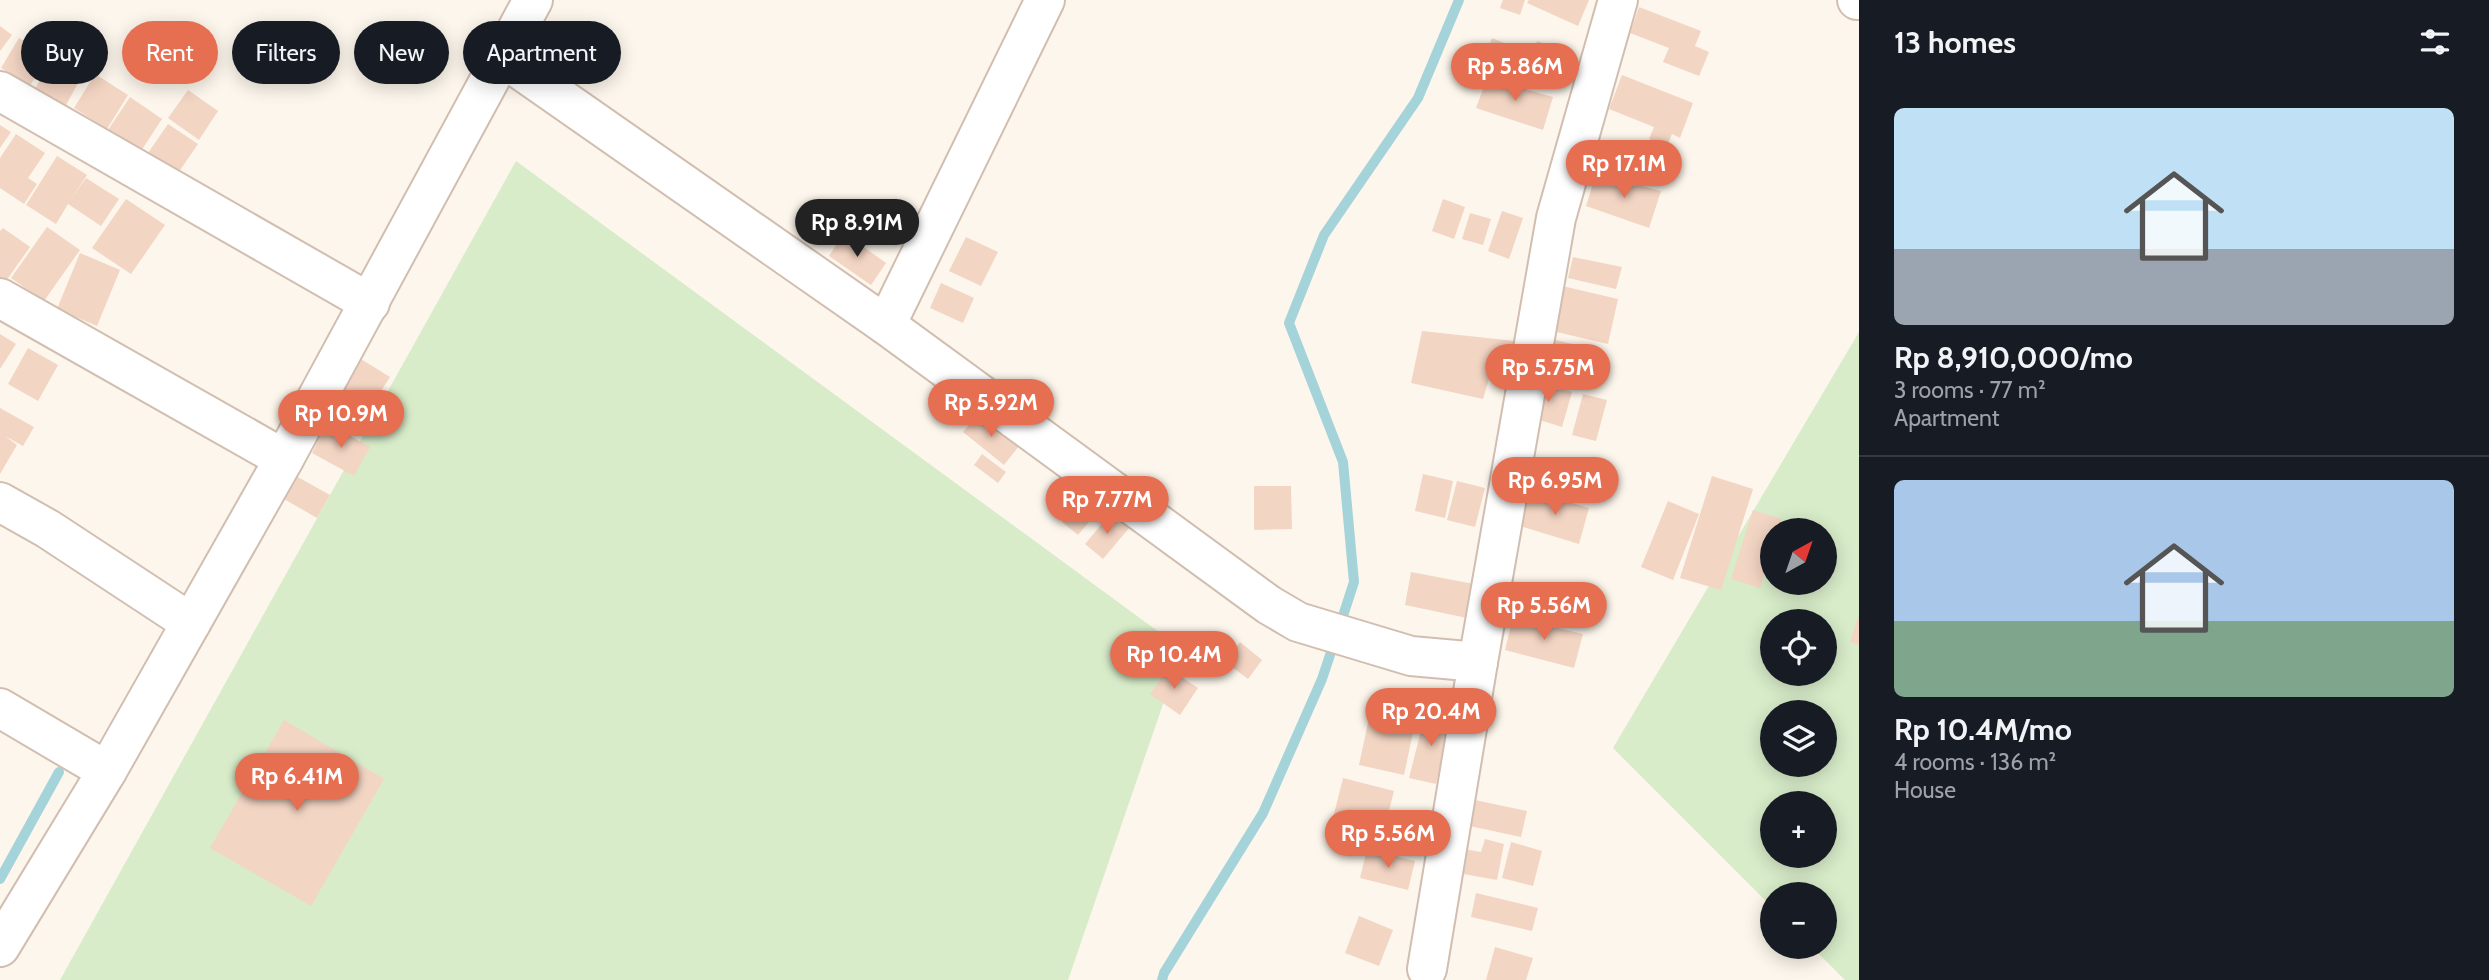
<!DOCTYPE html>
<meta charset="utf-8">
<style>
:root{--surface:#171b24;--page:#20242c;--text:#f1f3f6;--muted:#9ea1a6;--line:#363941;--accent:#e76f51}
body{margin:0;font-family:Cabin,sans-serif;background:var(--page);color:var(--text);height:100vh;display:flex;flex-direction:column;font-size:26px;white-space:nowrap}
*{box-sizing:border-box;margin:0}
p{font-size:23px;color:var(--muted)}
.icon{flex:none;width:38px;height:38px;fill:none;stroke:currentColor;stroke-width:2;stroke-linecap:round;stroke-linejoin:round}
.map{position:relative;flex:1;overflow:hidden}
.side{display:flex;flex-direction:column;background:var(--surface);width:630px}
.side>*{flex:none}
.guide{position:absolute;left:21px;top:21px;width:665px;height:63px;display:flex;gap:14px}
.needle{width:46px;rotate:40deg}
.buttons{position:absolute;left:1760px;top:518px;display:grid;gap:14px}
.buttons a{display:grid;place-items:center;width:77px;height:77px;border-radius:50%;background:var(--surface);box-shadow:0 4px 18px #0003;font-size:35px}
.price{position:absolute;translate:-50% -60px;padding:0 16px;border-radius:24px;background:var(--accent);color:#fff;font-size:23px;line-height:46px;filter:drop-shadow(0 2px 4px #0008)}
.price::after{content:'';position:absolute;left:50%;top:42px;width:21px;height:16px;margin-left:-10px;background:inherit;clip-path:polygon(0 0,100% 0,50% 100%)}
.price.on{background:#222;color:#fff}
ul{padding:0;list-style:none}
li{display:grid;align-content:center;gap:14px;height:371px;padding:0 35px}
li+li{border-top:2px solid var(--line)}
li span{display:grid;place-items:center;height:217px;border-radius:10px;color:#555}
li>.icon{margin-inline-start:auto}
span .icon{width:126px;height:126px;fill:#fffc;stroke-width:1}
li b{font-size:30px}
h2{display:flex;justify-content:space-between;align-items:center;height:84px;padding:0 35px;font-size:30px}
.pill{padding:0 24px;border-radius:32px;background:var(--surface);box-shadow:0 4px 18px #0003;font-size:24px;line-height:63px}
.pill.on{background:var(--accent);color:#fff}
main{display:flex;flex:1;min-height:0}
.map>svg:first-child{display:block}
.green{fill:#d8ecc9;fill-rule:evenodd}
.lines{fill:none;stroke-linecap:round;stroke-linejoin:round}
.stream{stroke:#a5d3da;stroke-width:10}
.building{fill:#f3d5c3}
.minor-casing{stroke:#d1beb0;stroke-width:42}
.minor{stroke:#fff;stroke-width:38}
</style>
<main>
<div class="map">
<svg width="1859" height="980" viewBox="0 0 1859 980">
<rect width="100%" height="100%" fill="#fdf6ec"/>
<g class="green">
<polygon points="516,161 1182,649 1068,980 60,980"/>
<path d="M1859 332V980H1845L1812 947H1825V894H1773V908L1613 748ZM1773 530H1825V583H1773ZM1773 621H1825V674H1773ZM1773 712H1825V765H1773ZM1773 803H1825V856H1773Z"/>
</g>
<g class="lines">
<g class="stream">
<polyline points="1340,625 1354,582 1343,462 1289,323 1324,235 1418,98 1459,0"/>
<polyline points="0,879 59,772"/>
<polyline points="1162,980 1164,973 1263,813 1322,679 1335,640"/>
</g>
</g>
<g class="building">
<polygon points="1503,0 1525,0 1520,15 1500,8"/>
<polygon points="1529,0 1589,0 1578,26 1527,3"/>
<polygon points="1639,7 1701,31 1695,46 1709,52 1699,76 1663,62 1669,48 1630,33"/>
<polygon points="0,26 12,35 0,51"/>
<polygon points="19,38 48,56 30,86 1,68"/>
<polygon points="1492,38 1529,53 1520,75 1483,60"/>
<polygon points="1537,41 1562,49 1552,81 1527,73"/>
<polygon points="53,56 84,72 65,107 35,89"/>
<polygon points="95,74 128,95 107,129 74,108"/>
<polygon points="1622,75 1693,103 1680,138 1672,134 1667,146 1649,139 1654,127 1609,109"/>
<polygon points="1487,78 1553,97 1543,130 1476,108"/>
<polygon points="188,90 218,111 199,140 168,118"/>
<polygon points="130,97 162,119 141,151 108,130"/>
<polygon points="168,124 198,144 176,176 146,156"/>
<polygon points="0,125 11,132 0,148"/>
<polygon points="16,134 45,153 28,178 37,184 24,204 0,188 0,158"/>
<polygon points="57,156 87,175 71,199 86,178 119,199 101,226 68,204 56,224 26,205"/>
<polygon points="1596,174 1661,191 1649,228 1586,206"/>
<polygon points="126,199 165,225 131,274 92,248"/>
<polygon points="1443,199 1465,207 1454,239 1432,231"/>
<polygon points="1502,211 1523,218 1509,259 1488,251"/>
<polygon points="1470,213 1491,219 1483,245 1462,239"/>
<polygon points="47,227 80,250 44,301 11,278"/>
<polygon points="3,228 30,247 6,281 0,277 0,231"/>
<polygon points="844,233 886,263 871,285 829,256"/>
<polygon points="966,237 998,252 981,286 949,271"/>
<polygon points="80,253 120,270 97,326 57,309"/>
<polygon points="1573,257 1622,267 1616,289 1568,278"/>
<polygon points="941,283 974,298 963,323 930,308"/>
<polygon points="1558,285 1618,299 1608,344 1548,330"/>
<polygon points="1422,331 1515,341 1513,369 1492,369 1483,399 1411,383"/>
<polygon points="0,334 16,344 0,369"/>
<polygon points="1548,338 1604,352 1596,387 1539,373"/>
<polygon points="28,348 58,365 38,401 8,384"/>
<polygon points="356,356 390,377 370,408 336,386"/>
<polygon points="1534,381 1572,392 1562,427 1523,415"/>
<polygon points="1583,394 1607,400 1596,441 1572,435"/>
<polygon points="0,408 34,427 23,446 5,436 17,445 0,474"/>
<polygon points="979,413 1019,446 1004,465 963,432"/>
<polygon points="327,423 370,447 354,476 312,453"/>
<polygon points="982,454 1006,472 998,483 974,465"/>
<polygon points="1423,474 1453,481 1445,518 1415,511"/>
<polygon points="296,476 330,495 317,518 284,499"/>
<polygon points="1712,476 1753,489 1721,590 1680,578"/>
<polygon points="1457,481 1485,488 1475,527 1447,520"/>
<polygon points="1254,486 1291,486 1292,529 1254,530"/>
<polygon points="1531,491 1589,508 1579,544 1520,526"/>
<polygon points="1086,492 1103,505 1078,535 1062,522"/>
<polygon points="1668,501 1699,514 1673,580 1641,567"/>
<polygon points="1753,510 1782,519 1778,530 1773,530 1773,547 1760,588 1731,579"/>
<polygon points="1111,513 1129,528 1103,559 1085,544"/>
<polygon points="1411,572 1474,584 1467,618 1405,605"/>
<polygon points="1513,617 1583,634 1574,668 1505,650"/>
<polygon points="1858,617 1859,617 1859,645 1850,642"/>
<polygon points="1240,642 1262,660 1248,679 1225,662"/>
<polygon points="1168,668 1198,688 1180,715 1150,694"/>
<polygon points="1374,695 1419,704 1404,775 1359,765"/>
<polygon points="1426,711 1452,717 1436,784 1409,778"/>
<polygon points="284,720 384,779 311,906 210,848"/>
<polygon points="1343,778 1394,791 1382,838 1331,826"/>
<polygon points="1470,799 1527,811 1521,837 1465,825"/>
<polygon points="1485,839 1504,844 1497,880 1452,872 1457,848 1481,852"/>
<polygon points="1511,842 1542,851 1533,886 1502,878"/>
<polygon points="1367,849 1415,861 1408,890 1360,878"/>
<polygon points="1476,893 1538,908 1532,931 1471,917"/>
<polygon points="1359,916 1393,930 1379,966 1345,953"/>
<polygon points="1495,947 1533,958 1526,980 1486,980"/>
</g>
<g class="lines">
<defs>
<g id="minor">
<polyline points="1857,0 1859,0"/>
<polyline points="502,57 886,325 1269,605 1298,622 1411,656 1478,662"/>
<polyline points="0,91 370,303"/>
<polyline points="0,298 284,459"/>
<polyline points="886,325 1045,0"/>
<polyline points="0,502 48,529 191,623"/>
<polyline points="0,708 107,771"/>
<polyline points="0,947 107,771 284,459 533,0"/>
<polyline points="1427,969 1478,662 1556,218 1618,0"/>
</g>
</defs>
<use href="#minor" class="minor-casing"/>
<use href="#minor" class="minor"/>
</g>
</svg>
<div class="buttons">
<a><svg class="needle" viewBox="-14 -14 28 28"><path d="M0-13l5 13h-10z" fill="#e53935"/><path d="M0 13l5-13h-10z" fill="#9ea1a6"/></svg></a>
<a><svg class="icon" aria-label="locate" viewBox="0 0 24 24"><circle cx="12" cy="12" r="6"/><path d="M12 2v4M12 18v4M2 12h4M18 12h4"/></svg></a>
<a><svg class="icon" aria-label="layers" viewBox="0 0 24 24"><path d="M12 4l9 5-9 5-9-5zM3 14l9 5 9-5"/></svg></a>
<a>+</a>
<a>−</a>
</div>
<b class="price" style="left:1515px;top:103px">Rp 5.86M</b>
<b class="price" style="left:1624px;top:200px">Rp 17.1M</b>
<b class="price on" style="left:857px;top:259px">Rp 8.91M</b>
<b class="price" style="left:1548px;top:404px">Rp 5.75M</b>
<b class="price" style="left:991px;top:439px">Rp 5.92M</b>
<b class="price" style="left:341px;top:450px">Rp 10.9M</b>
<b class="price" style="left:1555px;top:517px">Rp 6.95M</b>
<b class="price" style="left:1107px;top:536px">Rp 7.77M</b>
<b class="price" style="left:1544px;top:642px">Rp 5.56M</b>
<b class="price" style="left:1174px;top:691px">Rp 10.4M</b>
<b class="price" style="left:1431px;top:748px">Rp 20.4M</b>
<b class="price" style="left:297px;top:813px">Rp 6.41M</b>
<b class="price" style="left:1388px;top:870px">Rp 5.56M</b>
<div class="guide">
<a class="pill">Buy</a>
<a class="pill on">Rent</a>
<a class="pill">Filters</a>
<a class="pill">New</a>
<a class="pill">Apartment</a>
</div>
</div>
<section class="side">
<h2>13 homes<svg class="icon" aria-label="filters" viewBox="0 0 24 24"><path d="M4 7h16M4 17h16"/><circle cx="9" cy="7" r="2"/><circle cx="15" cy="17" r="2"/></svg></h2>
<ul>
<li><span style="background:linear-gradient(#bfe0f5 65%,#9aa5b1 0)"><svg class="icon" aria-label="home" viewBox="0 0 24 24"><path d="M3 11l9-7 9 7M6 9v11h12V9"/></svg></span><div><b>Rp 8,910,000/mo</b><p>3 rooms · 77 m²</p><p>Apartment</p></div></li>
<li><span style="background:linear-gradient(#a9c7e8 65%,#7fa58c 0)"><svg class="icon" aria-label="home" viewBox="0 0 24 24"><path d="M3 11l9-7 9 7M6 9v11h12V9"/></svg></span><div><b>Rp 10.4M/mo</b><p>4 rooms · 136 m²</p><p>House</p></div></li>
</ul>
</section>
</main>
